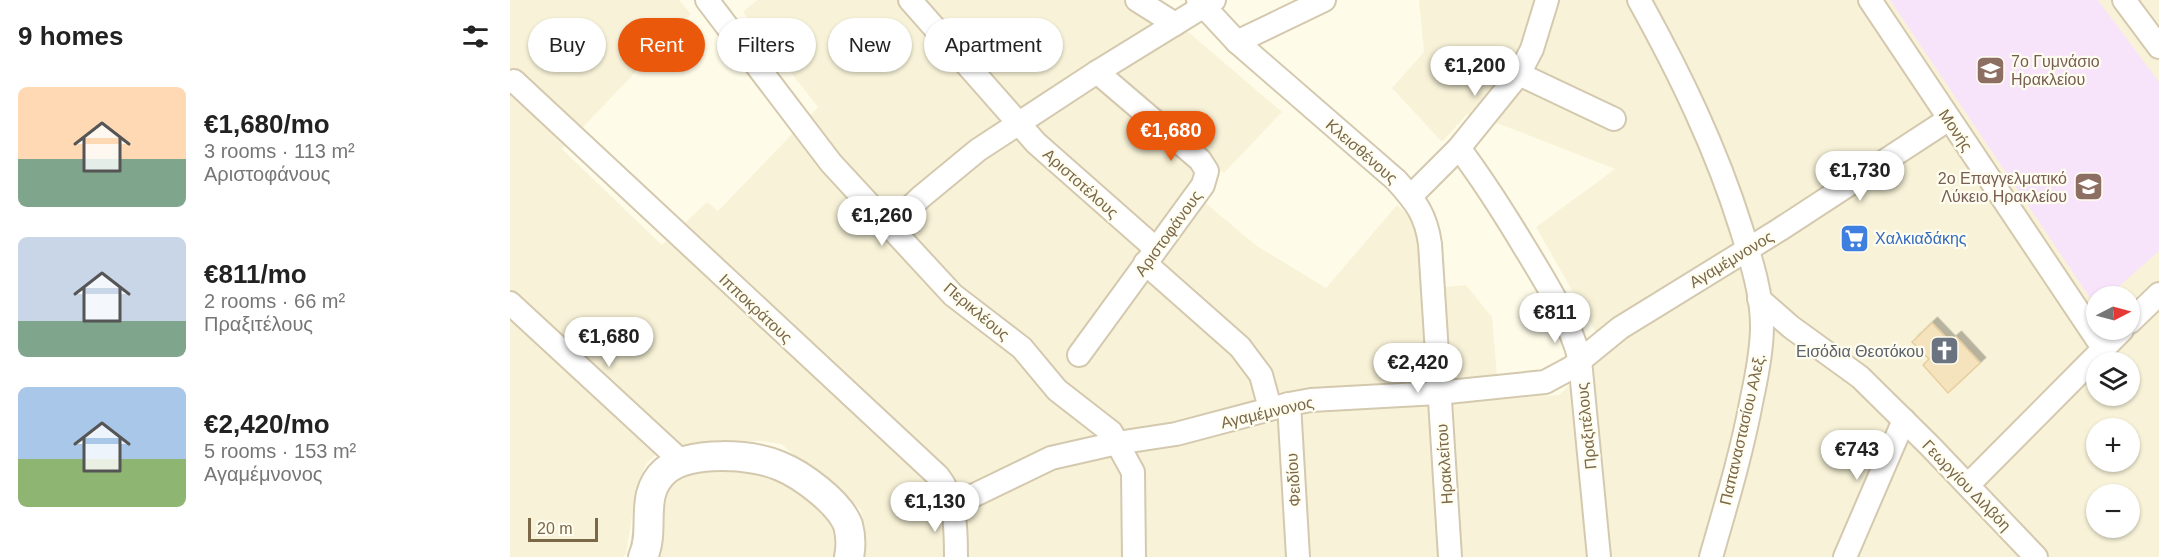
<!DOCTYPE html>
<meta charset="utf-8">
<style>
:root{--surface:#fff;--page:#f2f2f2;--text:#222;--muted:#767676;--accent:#ea580c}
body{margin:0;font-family:Arial,sans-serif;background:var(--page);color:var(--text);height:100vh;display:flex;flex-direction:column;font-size:22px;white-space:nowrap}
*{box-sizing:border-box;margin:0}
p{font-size:20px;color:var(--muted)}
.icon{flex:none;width:33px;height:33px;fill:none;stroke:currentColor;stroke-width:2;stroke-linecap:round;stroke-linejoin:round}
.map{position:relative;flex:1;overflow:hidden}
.sheet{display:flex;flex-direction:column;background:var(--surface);width:510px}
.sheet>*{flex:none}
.banner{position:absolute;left:18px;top:18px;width:570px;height:54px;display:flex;gap:12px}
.needle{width:39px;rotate:84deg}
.buttons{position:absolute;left:1576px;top:286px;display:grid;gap:12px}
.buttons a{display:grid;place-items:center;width:54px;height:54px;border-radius:50%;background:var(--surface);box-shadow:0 2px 4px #0004;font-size:30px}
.scale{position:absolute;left:18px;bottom:15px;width:70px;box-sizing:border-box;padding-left:6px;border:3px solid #7a6849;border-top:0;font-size:16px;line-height:21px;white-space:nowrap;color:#7a6849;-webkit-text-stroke:4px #fffdef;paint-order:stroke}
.price{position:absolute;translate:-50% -51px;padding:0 14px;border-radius:21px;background:#fff;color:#222;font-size:20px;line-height:39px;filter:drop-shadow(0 2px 3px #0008)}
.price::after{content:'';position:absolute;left:50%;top:36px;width:18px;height:14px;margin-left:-9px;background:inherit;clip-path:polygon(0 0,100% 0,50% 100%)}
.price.active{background:var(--accent);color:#fff}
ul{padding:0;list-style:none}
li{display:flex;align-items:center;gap:18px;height:150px;padding:0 18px}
li span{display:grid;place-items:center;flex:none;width:168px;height:120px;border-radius:9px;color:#555}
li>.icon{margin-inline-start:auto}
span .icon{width:72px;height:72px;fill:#fffc;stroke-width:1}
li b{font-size:26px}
h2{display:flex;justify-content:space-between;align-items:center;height:72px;padding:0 18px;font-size:26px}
.chip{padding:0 21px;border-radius:27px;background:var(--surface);box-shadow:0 2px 4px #0004;font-size:21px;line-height:54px}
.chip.active{background:var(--accent);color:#fff}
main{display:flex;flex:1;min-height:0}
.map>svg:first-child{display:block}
.residential{fill:#f8f3d8;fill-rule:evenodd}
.education{fill:#f8e4fa}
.building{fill:#f5e3bd;stroke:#e9cf9d;stroke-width:1.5;filter:url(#shadow)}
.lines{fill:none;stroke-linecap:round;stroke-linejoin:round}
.minor-casing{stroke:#d4c9af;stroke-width:26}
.tertiary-casing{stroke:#d4c9af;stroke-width:32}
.minor{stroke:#fff;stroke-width:22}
.tertiary{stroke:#fff;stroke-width:28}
.labels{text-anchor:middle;stroke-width:4.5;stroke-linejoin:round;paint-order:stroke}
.education-label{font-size:16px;fill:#785e54;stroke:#fffdef;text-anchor:start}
.street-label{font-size:16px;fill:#7a6849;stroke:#fffdef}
.shop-label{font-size:16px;fill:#366cbe;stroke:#fffdef;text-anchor:start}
.worship-label{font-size:16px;fill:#5b616d;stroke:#fffdef;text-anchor:end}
</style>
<main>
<section class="sheet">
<h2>9 homes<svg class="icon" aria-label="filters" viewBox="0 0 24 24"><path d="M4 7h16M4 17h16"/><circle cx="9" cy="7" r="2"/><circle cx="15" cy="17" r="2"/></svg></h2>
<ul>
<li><span style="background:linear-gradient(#ffd9b3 60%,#7fa58c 0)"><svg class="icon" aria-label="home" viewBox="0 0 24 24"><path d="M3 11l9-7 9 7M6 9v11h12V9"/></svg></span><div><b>€1,680/mo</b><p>3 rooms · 113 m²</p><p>Αριστοφάνους</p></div></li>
<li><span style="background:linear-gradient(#c9d6e8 70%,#7fa58c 0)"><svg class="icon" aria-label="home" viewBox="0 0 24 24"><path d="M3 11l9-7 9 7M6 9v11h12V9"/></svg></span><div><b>€811/mo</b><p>2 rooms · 66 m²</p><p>Πραξιτέλους</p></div></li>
<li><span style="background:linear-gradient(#a9c7e8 60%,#8fb573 0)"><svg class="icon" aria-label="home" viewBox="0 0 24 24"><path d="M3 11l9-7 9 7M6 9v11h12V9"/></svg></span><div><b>€2,420/mo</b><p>5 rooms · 153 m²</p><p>Αγαμέμνονος</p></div></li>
</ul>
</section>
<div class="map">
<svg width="1649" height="557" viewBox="0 0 1649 557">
<defs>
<filter id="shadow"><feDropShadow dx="5.5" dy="-5.5" stdDeviation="0" flood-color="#0004"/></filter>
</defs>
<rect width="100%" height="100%" fill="#fefbe8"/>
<g class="residential">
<path d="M0 0H169L181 14 52 149 152 245 197 202 208 211 308 107 233 12 247 0H614L666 36 676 30 772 112 714 173 703 165 682 192 747 246 816 288 887 205 914 231 917 289 956 285 982 317 989 399 1049 395 1097 352 1026 227 1105 169 992 125 957 114 932 142 882 88 914 52 909 0H1649V557H355L356 540 351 510 271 444 252 441 208 442 150 451 137 463 127 484 116 554 113 557H0ZM1587 297H1620V330H1587ZM1587 363H1620V396H1587ZM1587 429H1620V462H1587ZM1587 495H1620V528H1587Z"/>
<polygon points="178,469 265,471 314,515 324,531 327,550 324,557 146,557 153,492"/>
</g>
<polygon class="education" points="1380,0 1588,0 1649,82 1649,251 1597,297 1587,297 1586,307"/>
<polygon class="building" points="1422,323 1440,342 1446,337 1470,363 1438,393 1413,365 1419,359 1402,342"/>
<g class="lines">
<defs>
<g id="minor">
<polyline points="197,0 321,163 443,295 512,348 547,390 601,432 623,472 624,557"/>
<polyline points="400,0 526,143 645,248"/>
<polyline points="627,0 665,24"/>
<path d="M688 0 727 42 886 180C906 202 916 215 920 244L940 557"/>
<path d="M1129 0C1170 74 1206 148 1231 228 1241 260 1252 293 1252 326 1252 350 1247 375 1242 398 1232 452 1216 505 1201 557"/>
<polyline points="1360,0 1593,348"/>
<polyline points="1614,0 1649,47"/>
<polyline points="727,42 814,0"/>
<polyline points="1009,74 1104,119"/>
<path d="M4 81 428 476C446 498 446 530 446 557"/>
<path d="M949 148C973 180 994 213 1015 248 1037 284 1059 319 1070 360L1089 557"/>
<polyline points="901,196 949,148 1009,74 1022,49 1037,0"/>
<polyline points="380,226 411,197 468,150 587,72 704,0"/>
<polyline points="635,263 730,347 751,375 760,408"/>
<polyline points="1249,299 1281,327 1350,377 1420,446 1526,557"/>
<polyline points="0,303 171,461"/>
<polyline points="1620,322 1649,294"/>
<polyline points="569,355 693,185 697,171 690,160 587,72"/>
<polyline points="779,404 788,557"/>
<polyline points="1458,485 1612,330"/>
<polyline points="442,506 541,458 607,443 666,434 779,404 801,400 928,393 1035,382 1061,368 1110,328 1269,230 1439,119"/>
<polyline points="1335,557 1394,420"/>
</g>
<path id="tertiary" d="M133 557C146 529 128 495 155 471 180 450 242 454 270 466 292 475 329 502 338 525 341 536 341 547 339 557"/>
</defs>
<use href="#minor" class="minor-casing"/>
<use href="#tertiary" class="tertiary-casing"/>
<use href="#minor" class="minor"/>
<use href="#tertiary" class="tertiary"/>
</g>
<defs>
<symbol id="school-square" viewBox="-11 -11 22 22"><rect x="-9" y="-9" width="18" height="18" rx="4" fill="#8d6e63" stroke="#fffdef"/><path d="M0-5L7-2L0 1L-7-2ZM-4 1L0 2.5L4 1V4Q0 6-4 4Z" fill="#fff"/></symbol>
<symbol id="supermarket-square" viewBox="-11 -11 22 22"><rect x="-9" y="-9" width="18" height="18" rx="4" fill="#3f7fe0" stroke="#fffdef"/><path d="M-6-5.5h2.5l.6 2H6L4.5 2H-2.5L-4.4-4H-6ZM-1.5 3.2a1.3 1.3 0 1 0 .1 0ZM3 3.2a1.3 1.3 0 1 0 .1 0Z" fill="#fff"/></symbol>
<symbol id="church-square" viewBox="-11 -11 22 22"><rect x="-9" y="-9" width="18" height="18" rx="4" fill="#6b7280" stroke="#fffdef"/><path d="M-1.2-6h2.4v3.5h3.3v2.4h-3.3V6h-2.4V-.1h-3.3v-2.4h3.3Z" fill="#fff"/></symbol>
</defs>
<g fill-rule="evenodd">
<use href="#school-square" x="1464" y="54" width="33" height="33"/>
<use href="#school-square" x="1562" y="170" width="33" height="33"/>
<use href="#supermarket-square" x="1328" y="222" width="33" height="33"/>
<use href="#church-square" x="1418" y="334" width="33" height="33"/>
</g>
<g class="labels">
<g class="education-label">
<text x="1501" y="67">7o Γυμνάσιο<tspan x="1501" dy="18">Ηρακλείου</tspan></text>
<text x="1557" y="184" text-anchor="end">2ο Επαγγελματικό<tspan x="1557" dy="18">Λύκειο Ηρακλείου</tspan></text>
</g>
<g class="street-label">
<text transform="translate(1446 130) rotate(56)" y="6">Μονής</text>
<text transform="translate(852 151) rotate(41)" y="6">Κλεισθένους</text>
<text transform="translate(571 183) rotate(42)" y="6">Αριστοτέλους</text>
<text transform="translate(658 233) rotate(-54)" y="6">Αριστοφάνους</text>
<text transform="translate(1221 259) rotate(-31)" y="6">Αγαμέμνονος</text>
<text transform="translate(246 308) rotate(43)" y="6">Ιπποκράτους</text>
<text transform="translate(467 311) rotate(40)" y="6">Περικλέους</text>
<text transform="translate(757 412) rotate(-13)" y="6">Αγαμέμνονος</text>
<text transform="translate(1076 426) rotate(-96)" y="6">Πραξιτέλους</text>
<text transform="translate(1232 429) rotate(-77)" y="6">Παπαναστασίου Αλεξ.</text>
<text transform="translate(934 464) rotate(-94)" y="6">Ηρακλείτου</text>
<text transform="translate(783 480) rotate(-94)" y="6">Φειδίου</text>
<text transform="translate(1457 485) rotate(46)" y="6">Γεωργίου Διλβόη</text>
</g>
<g class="shop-label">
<text x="1365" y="244">Χαλκιαδάκης</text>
</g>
<g class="worship-label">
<text x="1414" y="357">Εισόδια Θεοτόκου</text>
</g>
</g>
</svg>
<div class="buttons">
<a><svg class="needle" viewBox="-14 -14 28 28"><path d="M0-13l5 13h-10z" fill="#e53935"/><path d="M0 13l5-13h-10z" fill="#767676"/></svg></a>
<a><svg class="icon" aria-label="layers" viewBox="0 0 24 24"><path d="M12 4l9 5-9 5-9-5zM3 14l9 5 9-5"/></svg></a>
<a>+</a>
<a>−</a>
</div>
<div class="scale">20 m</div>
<b class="price" style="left:965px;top:97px">€1,200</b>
<b class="price active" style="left:661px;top:162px">€1,680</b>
<b class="price" style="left:1350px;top:202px">€1,730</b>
<b class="price" style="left:372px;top:247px">€1,260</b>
<b class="price" style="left:1045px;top:344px">€811</b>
<b class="price" style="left:99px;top:368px">€1,680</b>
<b class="price" style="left:908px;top:394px">€2,420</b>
<b class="price" style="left:1347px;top:481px">€743</b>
<b class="price" style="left:425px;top:533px">€1,130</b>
<div class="banner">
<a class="chip">Buy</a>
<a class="chip active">Rent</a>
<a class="chip">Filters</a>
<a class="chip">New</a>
<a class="chip">Apartment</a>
</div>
</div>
</main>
